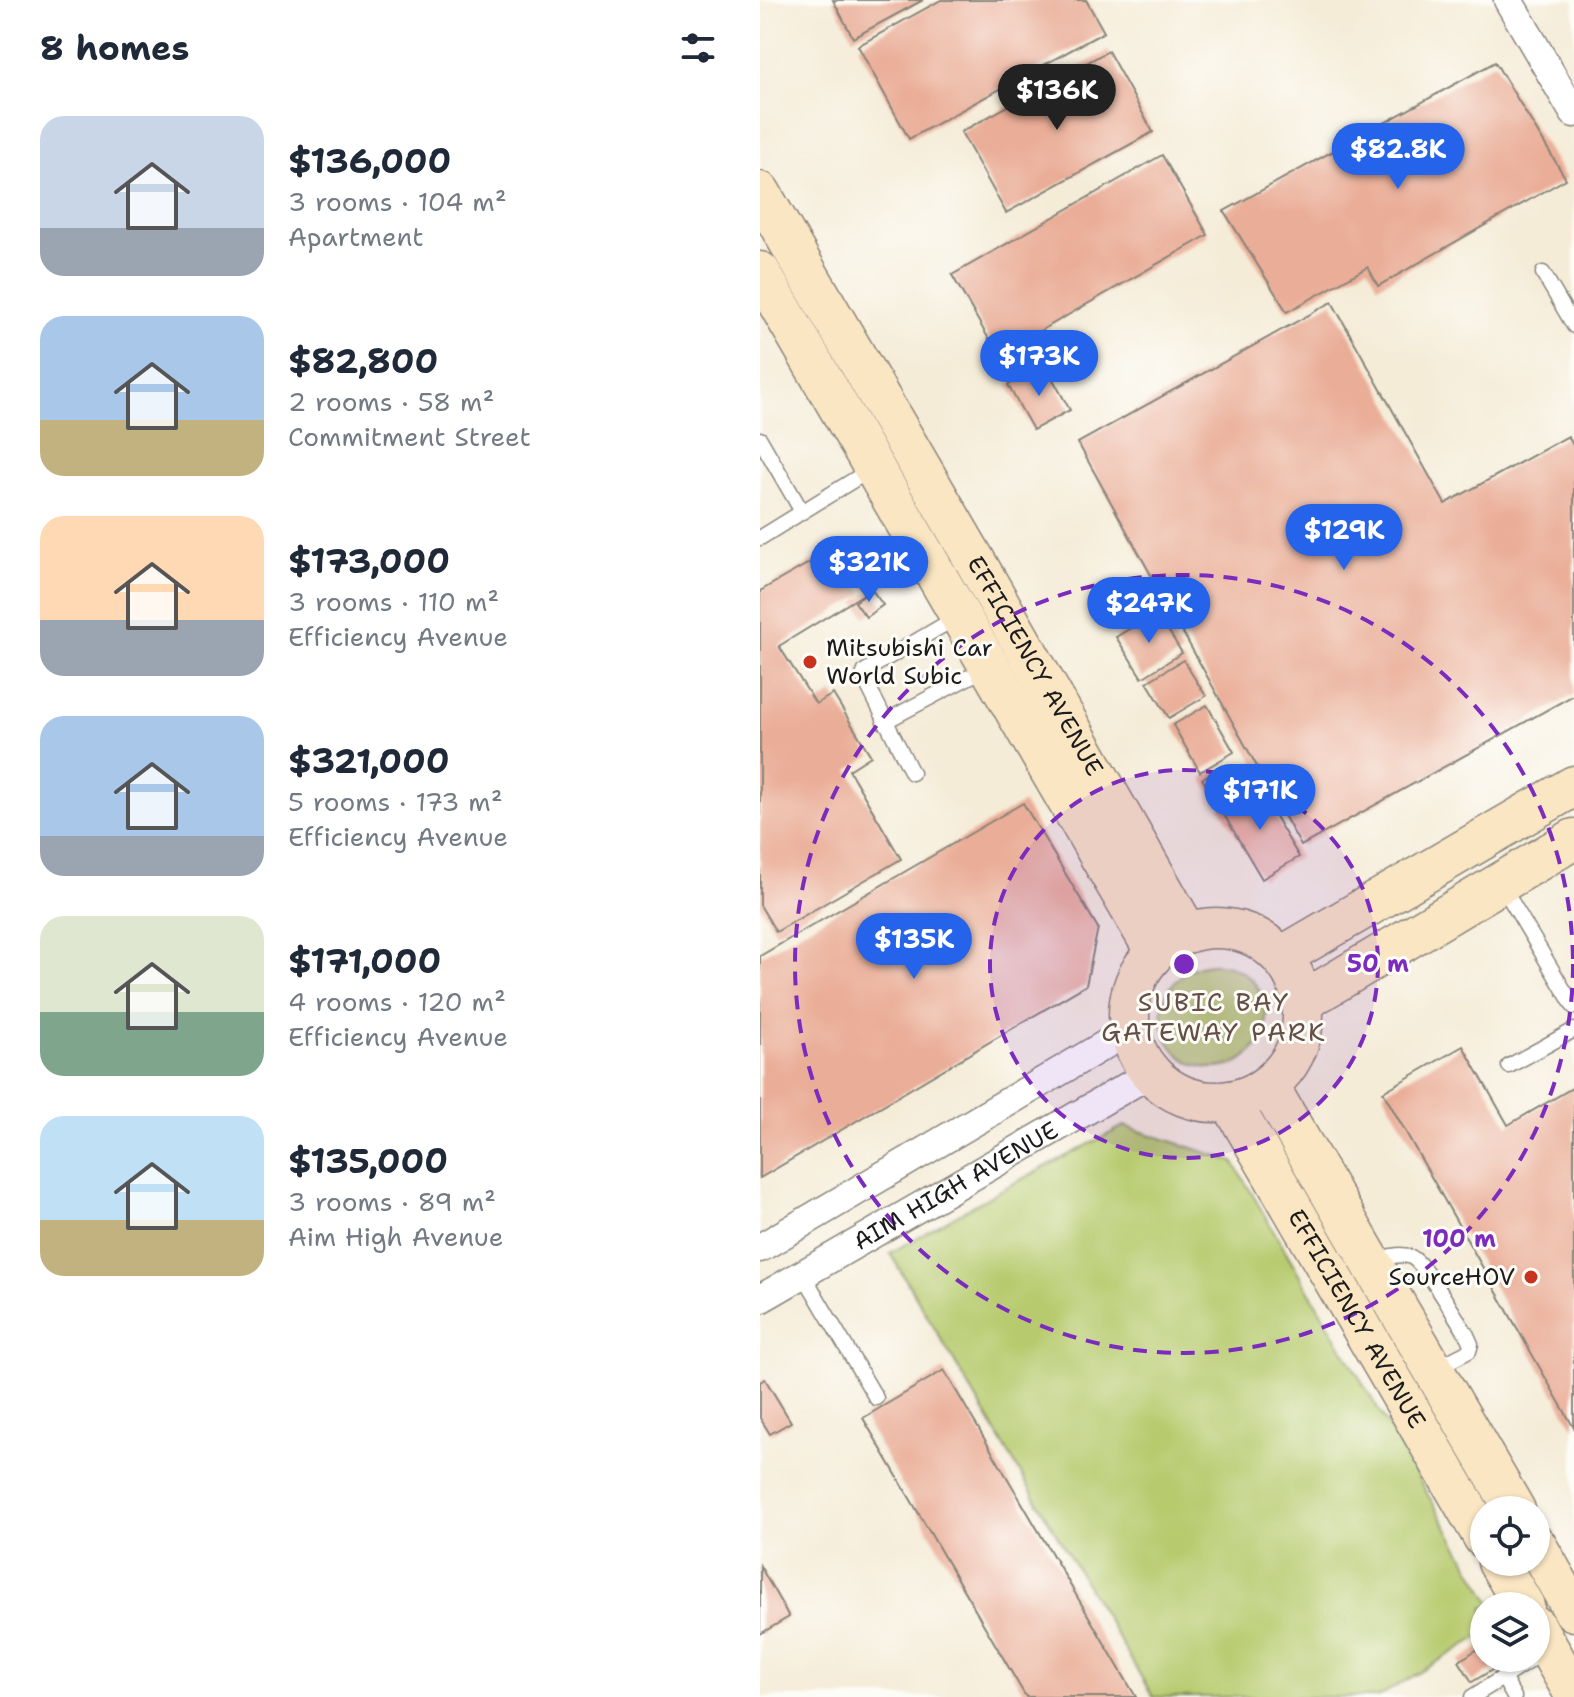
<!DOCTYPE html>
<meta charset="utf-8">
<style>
:root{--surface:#fff;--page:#f6f6f7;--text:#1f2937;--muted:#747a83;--accent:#2563eb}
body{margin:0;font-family:"Shantell Sans",sans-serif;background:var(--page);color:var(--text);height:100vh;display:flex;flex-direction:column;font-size:30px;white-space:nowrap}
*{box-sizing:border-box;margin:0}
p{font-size:26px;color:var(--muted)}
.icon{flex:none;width:44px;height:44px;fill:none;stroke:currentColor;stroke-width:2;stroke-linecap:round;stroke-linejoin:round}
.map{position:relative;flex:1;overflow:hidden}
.details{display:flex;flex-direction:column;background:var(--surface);width:760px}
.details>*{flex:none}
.buttons{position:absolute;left:710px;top:1496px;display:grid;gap:16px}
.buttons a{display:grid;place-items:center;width:80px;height:80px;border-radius:50%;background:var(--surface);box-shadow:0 2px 6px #0004;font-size:40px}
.price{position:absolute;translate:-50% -68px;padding:0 18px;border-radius:28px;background:var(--accent);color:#fff;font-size:26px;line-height:52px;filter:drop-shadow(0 2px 4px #0008)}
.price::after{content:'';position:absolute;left:50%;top:48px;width:24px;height:18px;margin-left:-12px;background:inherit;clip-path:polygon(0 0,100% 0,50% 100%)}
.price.selected{background:#222;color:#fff}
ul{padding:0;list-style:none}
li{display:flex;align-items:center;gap:24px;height:200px;padding:0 40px}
li span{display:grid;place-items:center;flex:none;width:224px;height:160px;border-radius:24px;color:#555}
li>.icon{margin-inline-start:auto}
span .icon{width:96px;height:96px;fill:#fffc;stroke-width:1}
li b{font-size:34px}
h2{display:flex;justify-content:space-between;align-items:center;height:96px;padding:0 40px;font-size:34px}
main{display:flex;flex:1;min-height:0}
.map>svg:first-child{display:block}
.green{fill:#b7cb6e;stroke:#6a7445;stroke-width:2}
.building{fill:#eaad97}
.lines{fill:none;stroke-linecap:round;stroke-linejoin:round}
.lane-casing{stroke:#88847a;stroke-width:17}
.street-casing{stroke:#88847a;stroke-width:31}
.secondary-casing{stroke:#88847a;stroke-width:43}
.lane{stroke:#fff;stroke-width:14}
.street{stroke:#fff;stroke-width:28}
.secondary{stroke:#fbe6c4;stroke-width:40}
.ring{fill:none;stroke:#7b2cbf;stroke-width:4;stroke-dasharray:14 10}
.poi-dot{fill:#c8321e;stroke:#fdfcf7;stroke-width:3}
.labels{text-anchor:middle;stroke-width:6;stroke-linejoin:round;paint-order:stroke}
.poi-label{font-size:24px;fill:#1c1c1c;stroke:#fdfcf7;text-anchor:start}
.street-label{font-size:24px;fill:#1c1c1c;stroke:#fdfcf7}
.neighbourhood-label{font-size:26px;letter-spacing:2px;fill:#644f47;stroke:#fdfcf7}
.centre{fill:#7b2cbf;stroke:#fdfcf7;stroke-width:4}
.ring-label{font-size:24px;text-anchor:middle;font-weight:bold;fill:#7b2cbf;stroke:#fdfcf7;stroke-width:6;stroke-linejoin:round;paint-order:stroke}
</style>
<main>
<section class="details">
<h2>8 homes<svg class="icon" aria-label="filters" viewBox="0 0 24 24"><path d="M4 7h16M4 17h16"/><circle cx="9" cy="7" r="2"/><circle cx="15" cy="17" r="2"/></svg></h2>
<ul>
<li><span style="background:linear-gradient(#c9d6e8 70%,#9aa5b1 0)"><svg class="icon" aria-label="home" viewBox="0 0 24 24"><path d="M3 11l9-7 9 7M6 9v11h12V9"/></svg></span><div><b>$136,000</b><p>3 rooms · 104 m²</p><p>Apartment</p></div></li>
<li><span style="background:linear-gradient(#a9c7e8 65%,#c2b280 0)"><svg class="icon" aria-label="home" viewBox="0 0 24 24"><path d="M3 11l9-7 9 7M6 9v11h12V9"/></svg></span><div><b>$82,800</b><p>2 rooms · 58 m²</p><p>Commitment Street</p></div></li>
<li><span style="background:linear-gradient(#ffd9b3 65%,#9aa5b1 0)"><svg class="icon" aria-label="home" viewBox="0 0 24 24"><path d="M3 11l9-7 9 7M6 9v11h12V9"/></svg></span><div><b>$173,000</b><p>3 rooms · 110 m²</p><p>Efficiency Avenue</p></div></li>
<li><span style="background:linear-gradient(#a9c7e8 75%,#9aa5b1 0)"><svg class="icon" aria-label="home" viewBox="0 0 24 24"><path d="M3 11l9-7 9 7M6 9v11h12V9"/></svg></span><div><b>$321,000</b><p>5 rooms · 173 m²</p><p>Efficiency Avenue</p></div></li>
<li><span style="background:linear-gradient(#dfe7d0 60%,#7fa58c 0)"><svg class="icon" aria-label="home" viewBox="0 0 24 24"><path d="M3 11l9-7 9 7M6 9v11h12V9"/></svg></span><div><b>$171,000</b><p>4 rooms · 120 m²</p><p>Efficiency Avenue</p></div></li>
<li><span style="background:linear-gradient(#bfe0f5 65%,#c2b280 0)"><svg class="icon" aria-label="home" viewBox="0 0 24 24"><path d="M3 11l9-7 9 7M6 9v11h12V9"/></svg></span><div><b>$135,000</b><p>3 rooms · 89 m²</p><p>Aim High Avenue</p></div></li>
</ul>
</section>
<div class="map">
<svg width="814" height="1697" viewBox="0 0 814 1697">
<rect width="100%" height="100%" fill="#fdfcf7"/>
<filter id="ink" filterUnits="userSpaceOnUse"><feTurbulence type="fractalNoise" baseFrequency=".0125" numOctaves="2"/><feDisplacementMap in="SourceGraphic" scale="16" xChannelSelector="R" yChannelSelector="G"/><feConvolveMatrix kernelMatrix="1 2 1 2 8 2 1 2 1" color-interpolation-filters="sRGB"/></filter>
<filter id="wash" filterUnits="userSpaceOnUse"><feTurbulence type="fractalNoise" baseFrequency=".006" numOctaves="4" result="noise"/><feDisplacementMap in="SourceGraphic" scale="32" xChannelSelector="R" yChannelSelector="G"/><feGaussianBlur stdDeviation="1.8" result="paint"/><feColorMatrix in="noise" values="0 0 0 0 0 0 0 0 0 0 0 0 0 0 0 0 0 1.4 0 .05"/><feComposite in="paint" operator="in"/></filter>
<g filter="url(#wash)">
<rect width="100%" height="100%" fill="#f5ecd8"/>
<g class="green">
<circle cx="454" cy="1016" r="52"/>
<polygon points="364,1126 473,1161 733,1606 724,1606 724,1634 618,1697 393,1697 130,1253 241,1190"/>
</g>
<g id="blocks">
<g class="building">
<polygon points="73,0 163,0 93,38"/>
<polygon points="181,0 326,0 344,32 149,139 98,46"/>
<polygon points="348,51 393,132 246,213 201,132"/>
<polygon points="735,62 806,179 618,286 608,267 527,312 464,211"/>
<polygon points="402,155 448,235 238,355 192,275"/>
<polygon points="572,302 685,504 808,436 814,447 814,695 541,846 318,443"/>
<polygon points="285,365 310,410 273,430 248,385"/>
<polygon points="77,547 104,594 19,646 56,704 73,694 111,756 89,770 141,859 16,932 0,905 0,591"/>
<polygon points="112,590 123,605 106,617 95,602"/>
<polygon points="397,612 422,653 382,678 356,637"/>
<polygon points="423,660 446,696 409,718 387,682"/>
<polygon points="447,705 474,752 440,772 413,725"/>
<polygon points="457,768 467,782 452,793 442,779"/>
<polygon points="497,786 539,857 502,879 460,808"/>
<polygon points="263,803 338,928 326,985 0,1178 0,956"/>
<polygon points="703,1046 748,1125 814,1087 814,1428 623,1092"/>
<polygon points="184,1370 376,1697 266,1697 103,1418"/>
<polygon points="5,1379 31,1422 10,1434 0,1418 0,1382"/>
<polygon points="0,1566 29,1617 0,1634"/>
<polygon points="724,1645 724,1658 752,1658 712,1682 699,1661"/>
</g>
</g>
</g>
<g filter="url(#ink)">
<use href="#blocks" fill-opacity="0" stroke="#88847a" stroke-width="2"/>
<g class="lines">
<defs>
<g id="lane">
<polyline points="783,273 814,326"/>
<polyline points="0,439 41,510"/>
<polyline points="0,538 113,468"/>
<polyline points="124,722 226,668"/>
<polyline points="152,773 103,676 105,671 199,616"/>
<polyline points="741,884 814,1007"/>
<polyline points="749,1066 814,1030"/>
<path d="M614 1260C625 1258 640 1252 651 1257 666 1264 695 1317 706 1333L711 1344 709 1351 674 1369"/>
<polyline points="43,1274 116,1398"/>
<polyline points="744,1679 754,1697"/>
<polyline points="712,1697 774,1658"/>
</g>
<g id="street">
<polyline points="748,0 814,113"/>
<polyline points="0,1248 370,1030"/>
<path id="s1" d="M0 1299 391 1073"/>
</g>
<g id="secondary">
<path id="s2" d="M0 192 214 559 427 932"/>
<polyline points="0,272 395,951"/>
<circle cx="456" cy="1015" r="87"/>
<polyline points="521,957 814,786"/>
<polyline points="542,1002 814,839"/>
<polyline points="508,1085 755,1510"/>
<path id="s3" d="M470 1101 724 1538"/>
<polyline points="776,1545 814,1611"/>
<polyline points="738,1562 764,1606"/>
<polyline points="776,1627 814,1693"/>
</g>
</defs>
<use href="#lane" class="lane-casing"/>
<use href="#street" class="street-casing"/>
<use href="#secondary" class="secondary-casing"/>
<use href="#lane" class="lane"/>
<use href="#street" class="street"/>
<use href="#secondary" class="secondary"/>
</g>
</g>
<circle cx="424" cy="964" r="194" fill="#7b2cbf" fill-opacity=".12"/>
<g class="ring">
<circle cx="424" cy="964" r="194"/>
<circle cx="424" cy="964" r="389"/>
</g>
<g class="poi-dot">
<circle cx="50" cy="662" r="8"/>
<circle cx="771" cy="1277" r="8"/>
</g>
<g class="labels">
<g class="poi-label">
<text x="66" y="656">Mitsubishi Car<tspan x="66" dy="28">World Subic</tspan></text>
<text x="755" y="1285" text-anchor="end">SourceHOV</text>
</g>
<g class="street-label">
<text dy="8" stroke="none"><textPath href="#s2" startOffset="548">EFFICIENCY AVENUE</textPath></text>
<text dy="8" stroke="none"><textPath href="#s1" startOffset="226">AIM HIGH AVENUE</textPath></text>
<text dy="8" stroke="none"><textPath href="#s3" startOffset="252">EFFICIENCY AVENUE</textPath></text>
</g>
<g class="neighbourhood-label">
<text x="454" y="1011">SUBIC BAY<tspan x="454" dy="30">GATEWAY PARK</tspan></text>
</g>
</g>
<circle cx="424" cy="964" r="12" class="centre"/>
<g class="ring-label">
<text x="618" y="972">50 m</text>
<text x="699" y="1247">100 m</text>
</g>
</svg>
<div class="buttons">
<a><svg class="icon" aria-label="locate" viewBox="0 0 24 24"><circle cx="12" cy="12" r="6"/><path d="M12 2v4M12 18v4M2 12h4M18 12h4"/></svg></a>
<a><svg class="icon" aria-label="layers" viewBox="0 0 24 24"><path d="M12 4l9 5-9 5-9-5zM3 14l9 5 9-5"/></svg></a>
</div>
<b class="price selected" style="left:297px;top:132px">$136K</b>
<b class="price" style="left:638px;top:191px">$82.8K</b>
<b class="price" style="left:279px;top:398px">$173K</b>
<b class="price" style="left:584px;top:572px">$129K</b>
<b class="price" style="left:109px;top:604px">$321K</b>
<b class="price" style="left:389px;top:645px">$247K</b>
<b class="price" style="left:500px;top:832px">$171K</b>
<b class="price" style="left:154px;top:981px">$135K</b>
</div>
</main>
